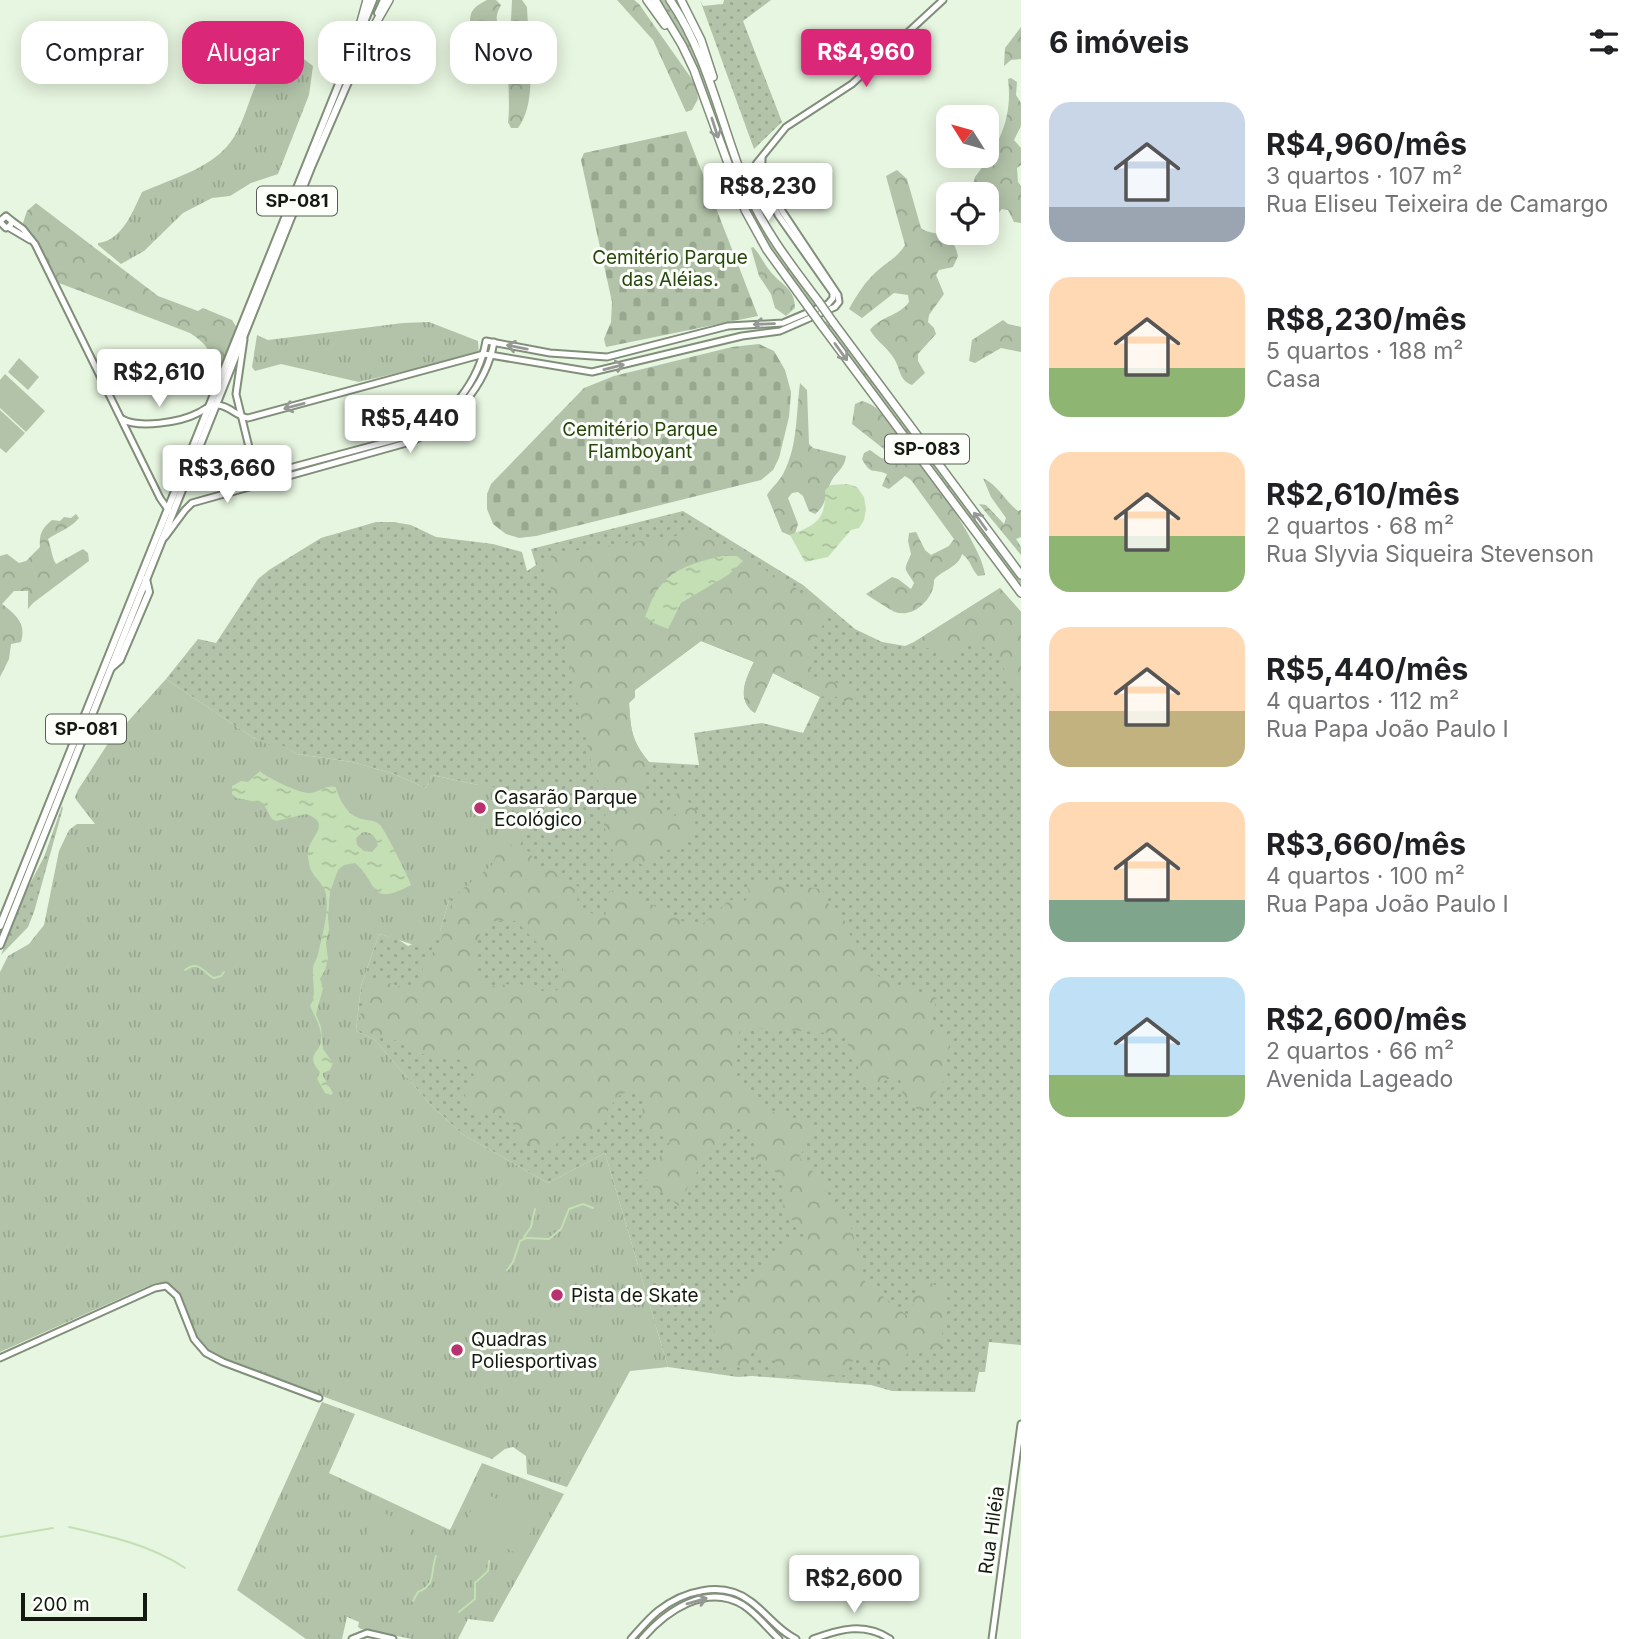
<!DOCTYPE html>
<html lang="pt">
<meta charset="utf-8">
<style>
:root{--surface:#fff;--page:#f2f2f2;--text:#202124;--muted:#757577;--accent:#db2777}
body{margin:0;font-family:Inter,sans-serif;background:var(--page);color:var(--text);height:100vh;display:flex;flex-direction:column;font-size:26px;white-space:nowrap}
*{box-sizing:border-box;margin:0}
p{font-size:23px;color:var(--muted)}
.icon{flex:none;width:38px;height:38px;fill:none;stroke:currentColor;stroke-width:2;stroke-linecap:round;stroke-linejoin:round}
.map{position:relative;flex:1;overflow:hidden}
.sheet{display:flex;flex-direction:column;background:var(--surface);width:630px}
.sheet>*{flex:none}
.guide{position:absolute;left:21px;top:21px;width:665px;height:63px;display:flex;gap:14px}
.needle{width:46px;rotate:307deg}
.fabs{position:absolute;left:936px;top:105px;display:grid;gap:14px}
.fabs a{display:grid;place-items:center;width:63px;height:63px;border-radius:14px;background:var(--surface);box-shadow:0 4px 18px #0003;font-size:35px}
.scale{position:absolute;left:21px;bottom:18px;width:126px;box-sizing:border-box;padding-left:7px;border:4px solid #141911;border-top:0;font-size:19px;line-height:24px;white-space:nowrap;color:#141911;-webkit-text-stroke:5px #fcfffa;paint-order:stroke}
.price{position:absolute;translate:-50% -60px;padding:0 16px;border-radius:7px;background:#fff;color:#222;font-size:23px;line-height:46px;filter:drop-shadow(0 2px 4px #0008)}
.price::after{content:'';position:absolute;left:50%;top:42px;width:21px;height:16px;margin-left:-10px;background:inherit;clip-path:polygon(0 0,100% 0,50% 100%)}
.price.current{background:var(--accent);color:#fff}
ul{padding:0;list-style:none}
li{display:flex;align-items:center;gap:21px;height:175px;padding:0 28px}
li span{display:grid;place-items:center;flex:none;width:196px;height:140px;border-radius:21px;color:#555}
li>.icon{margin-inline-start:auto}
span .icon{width:84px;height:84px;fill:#fffc;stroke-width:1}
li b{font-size:30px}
h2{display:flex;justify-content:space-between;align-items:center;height:84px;padding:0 28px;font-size:30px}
.pill{padding:0 24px;border-radius:21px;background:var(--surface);box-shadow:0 4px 18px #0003;font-size:24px;line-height:63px}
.pill.current{background:var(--accent);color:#fff}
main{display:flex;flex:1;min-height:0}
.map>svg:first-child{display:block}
.grass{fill:url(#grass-dots);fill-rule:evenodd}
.forest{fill:url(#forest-crowns);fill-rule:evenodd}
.cemetery{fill:url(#cemetery-stones)}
.park{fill:url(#park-tufts)}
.pitch{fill:#b2c3a9}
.water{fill:url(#water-ripples);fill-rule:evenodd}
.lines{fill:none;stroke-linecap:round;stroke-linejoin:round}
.stream{stroke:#c4dfb4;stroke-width:2}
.secondary-casing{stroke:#818e7a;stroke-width:9}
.primary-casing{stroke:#818e7a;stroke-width:10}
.highway-casing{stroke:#818e7a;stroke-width:10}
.secondary{stroke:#fff;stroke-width:5}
.primary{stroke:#fff;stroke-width:6}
.highway{stroke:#fff;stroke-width:7}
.highway-bridge-casing{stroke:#818e7a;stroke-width:10;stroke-linecap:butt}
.highway-bridge{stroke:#fff;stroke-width:7}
.oneway{stroke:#959894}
.poi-dot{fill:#ba316f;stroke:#fcfffa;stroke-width:2.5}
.labels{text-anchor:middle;stroke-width:6;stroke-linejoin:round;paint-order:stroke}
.shield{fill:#fcfffa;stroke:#5a5e57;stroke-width:2}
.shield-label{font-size:18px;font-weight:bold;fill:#141911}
.park-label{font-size:19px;fill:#26470b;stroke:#fcfffa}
.poi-label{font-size:19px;fill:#141911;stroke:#fcfffa;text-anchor:start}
.street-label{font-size:19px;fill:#141911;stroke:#fcfffa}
</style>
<main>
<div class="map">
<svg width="1021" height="1639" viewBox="0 0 1021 1639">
<defs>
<pattern id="grass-dots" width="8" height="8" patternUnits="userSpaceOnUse" patternTransform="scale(1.75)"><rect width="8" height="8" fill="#b2c3a9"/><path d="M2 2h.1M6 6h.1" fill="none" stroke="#98a790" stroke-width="1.8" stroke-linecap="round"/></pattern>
<pattern id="forest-crowns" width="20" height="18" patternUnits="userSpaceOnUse" patternTransform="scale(1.75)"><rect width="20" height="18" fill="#b2c3a9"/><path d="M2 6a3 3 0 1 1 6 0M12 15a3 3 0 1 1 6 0" fill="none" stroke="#98a790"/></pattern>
<pattern id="cemetery-stones" width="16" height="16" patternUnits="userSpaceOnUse" patternTransform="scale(1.75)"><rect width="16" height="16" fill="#b2c3a9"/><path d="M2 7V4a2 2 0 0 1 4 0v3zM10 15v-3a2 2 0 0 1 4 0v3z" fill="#98a790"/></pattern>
<pattern id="park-tufts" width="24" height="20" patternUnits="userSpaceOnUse" patternTransform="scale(1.75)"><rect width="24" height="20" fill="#b2c3a9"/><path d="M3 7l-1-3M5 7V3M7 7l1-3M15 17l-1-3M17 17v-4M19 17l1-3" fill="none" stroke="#98a790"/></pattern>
<pattern id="water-ripples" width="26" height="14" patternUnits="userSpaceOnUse" patternTransform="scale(1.75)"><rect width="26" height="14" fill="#c4dfb4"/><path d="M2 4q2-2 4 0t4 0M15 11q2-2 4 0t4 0" fill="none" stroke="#a8bf9a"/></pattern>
</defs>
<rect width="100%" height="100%" fill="#e7f6e0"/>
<g class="grass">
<polygon points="657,0 667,0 695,50 735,163 777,250 817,306 812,308 773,254 747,209 706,96"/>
<polygon points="700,0 703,6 723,4 724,0 771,0 743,21 782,122 754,149"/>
<polygon points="828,320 1021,580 1021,590 823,323"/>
<path d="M683 511 803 585 855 629 882 642 905 646 914 642 1000 588 1021 612V1345L989 1342 985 1372H979L975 1392 892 1391 871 1385 752 1376 738 1377 668 1367 605 1153 548 1183 462 1134 429 1103 374 1039 356 1031 361 986 379 934 396 938 408 946 440 931 449 900 492 865 478 785 432 775 426 788 394 774 352 762 297 754 273 741 270 746 252 737 166 679 198 639 216 643 258 579 269 570 321 538 376 522H393L411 525 436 537 493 544 522 552 527 571 536 565 531 549ZM701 641 754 662C745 680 736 700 755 713L773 673 820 697 803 733 762 723 694 733 699 765 649 762C631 740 631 730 629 703L635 697V690Z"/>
<polygon points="62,806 63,808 34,912 28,927 1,955 25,893 44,857"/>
</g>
<g class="forest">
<path d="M487 0H496L501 5C496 14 494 21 502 29L509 26 511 20 512 0H522L527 7C528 40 539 101 518 128H511L508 122C510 110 509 59 503 51 493 36 470 47 470 19 471 8 478 5 487 0Z"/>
<polygon points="617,0 634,0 639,4 696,85 698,99 692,110 686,112 653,40"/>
<polygon points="1021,27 1021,59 1011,60 1004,66 1005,48"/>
<path d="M1011 78 1017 82 1016 95 1021 103V126L1014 140 1021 148V165L1017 168 1018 182 1021 186V223L1014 222 1008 210 1002 209 987 226V194H977L973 185 975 177C999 146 1013 118 1008 79Z"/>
<path d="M897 170 907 179 921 228C934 238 952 227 958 256L953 267 939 270 936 275 944 294 929 315 928 322 934 328 936 334 918 354V361L925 373 912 385C898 380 901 368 893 357 886 346 876 341 870 330 881 316 899 316 909 302L908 295 894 293 862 318 849 309C857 295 864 283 876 272 887 262 897 258 905 245L886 176Z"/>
<path d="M36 203 158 296 198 311 203 308 232 320 237 328 213 385 204 383C210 356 216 350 190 333L59 283 39 245 23 223 27 211Z"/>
<path d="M753 247C760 254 764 264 770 271 781 285 795 288 795 308L786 316 775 308 771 294 759 276 751 248Z"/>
<polygon points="1003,320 1008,324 1021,327 1021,352 1001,348 975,363 969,361 972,340"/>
<path d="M800 383 807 390 809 444 813 448 846 456C845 469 834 473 830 484 825 496 826 506 815 514L809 511 803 496 798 492 792 493 788 498 798 524 794 537 782 532 767 495C772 487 780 481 784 472 798 445 796 413 800 383Z"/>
<path d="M862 401C869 403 875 406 880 412 905 436 983 544 985 575L978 576C971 569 971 560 962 554 958 568 943 569 934 580 935 597 914 619 895 612 892 611 870 597 866 594L892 577 898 579 911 589 914 583C904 566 903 573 911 554L908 541 909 533 916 532 925 550 931 555 949 546 954 539 911 480 905 476 889 489 882 486 887 474C873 468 871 476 862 459L864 453 870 450 881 458 887 459 889 453 852 424 855 404Z"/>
<path d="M983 478C998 485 1005 501 1018 511L1021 510V537L1016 539 1021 547V555L979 504 986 505 1004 524 1006 518 991 497Z"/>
<path d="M76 514 79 518C70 529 59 531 48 539 51 547 52 558 56 564L83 549 88 553 89 561 33 603 28 609V591H14L2 604C15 614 27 623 21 642L11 644 9 659 0 677V556L7 554 19 563 26 561 40 547C39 534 42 528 52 520L60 521 64 517 71 518Z"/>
<path d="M702 532 832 610C816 634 812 648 811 676L857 688 851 705 833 695 820 697 773 673 755 713C736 700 745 680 754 662L701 641 635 690V697L629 703C631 730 631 740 649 762L641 787C650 799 659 814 675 816L678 813 673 800 676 794 685 792 687 800 697 811 693 833 679 845 660 854 648 868 639 863 608 858 613 850 608 843 603 818 606 814H613L619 800 600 784 594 774 552 591 543 573 552 554ZM723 556H737L728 575 681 603 668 629 680 571 703 560Z"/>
<polygon points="1000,588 1021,612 1021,698 1017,695 996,653 972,642 958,656 947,657 939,649 926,648 918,640"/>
<path d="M501 843 520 846 531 853 534 867 554 871 560 879 578 886 577 909 605 917 609 891 638 897 697 929 728 901 734 899 742 903 746 900 749 891 747 887 752 880 764 879 801 893 807 887 820 889 827 895 829 906 840 911 845 922 846 930 858 944 860 950 871 955 870 972 899 986 937 998 929 1027 951 1042 945 1060 949 1072 922 1113 903 1097 900 1079H887L877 1088 865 1083 843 1034 740 1027 733 1080 762 1108 817 1127 799 1157 825 1184 826 1201 847 1211 865 1282 910 1318 914 1295 921 1279 947 1290 940 1354 908 1352 897 1371C884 1371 879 1368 871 1358L853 1360 846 1375 816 1378 776 1375V1362L756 1350 750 1355 747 1370 726 1364 711 1323 739 1288 790 1239 805 1236 795 1220H782L786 1179 755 1158 754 1138 736 1126 692 1178 679 1206 645 1179 670 1141 640 1124 644 1101 636 1087 617 1097 608 1110 607 1121 595 1132 561 1137 552 1151 514 1139 516 1126 496 1113 480 1114 463 1100 474 1075 463 1060 428 1057 402 1042 377 1036 359 1028 365 981 386 982 414 991 426 961 440 944 454 895ZM511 920 517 922 539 945 562 963 564 977 560 990 536 991 518 983 491 986 479 980 473 969 479 950 474 947 486 922Z"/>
</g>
<g class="cemetery">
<polygon points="686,131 758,316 606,347 604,339 611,322 612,302 581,160 584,153"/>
<polygon points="759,344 774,351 785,370 791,392 789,417 779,458 773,470 761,480 536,536 519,538 506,534 493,524 487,509 487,494 491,484 584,388 614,376 732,347"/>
</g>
<g class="park">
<path d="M292 50 313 66 309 95 278 174 251 183 230 196 212 198 183 213 144 251 121 264 98 245V243C122 241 133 211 142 192 173 178 215 168 234 137 254 104 251 64 292 50Z"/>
<polygon points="429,322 478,341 479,354 359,382 281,364 255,371 252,367 257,335 268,340 403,323"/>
<path d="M166 679 252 737 269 745 273 740 297 754 352 762 394 774 426 788 432 775 478 785 538 793 520 846 501 843 492 865 449 900 440 931 430 948C410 946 398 938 379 934L361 986 356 1031 374 1039 429 1103 462 1134 548 1183 605 1153 668 1367 630 1371 567 1487 527 1474 526 1456 513 1447 505 1449 492 1459 217 1357C207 1350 199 1343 194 1332 185 1313 182 1279 155 1283L0 1352V972L8 956 29 944 44 925 59 851 69 830 77 824H95L77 801 75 797 78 790 107 745Z"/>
<polygon points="322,1402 355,1414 329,1473 450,1530 482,1463 564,1494 493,1622 468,1619 458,1639 412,1639 361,1629 358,1627 359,1622 347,1617 342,1639 306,1639 237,1590"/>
</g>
<g class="pitch">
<polygon points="19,358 39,377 28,390 8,372"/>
<polygon points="5,374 45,411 26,432 0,408 0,380"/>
<polygon points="0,410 25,433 6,453 0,448"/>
<polygon points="480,1491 537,1518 520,1555 463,1528"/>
<polygon points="378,1510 413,1527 401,1552 366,1535"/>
</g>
<g class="water">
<path d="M847 484 857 487 864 497 866 509 864 520 859 528 851 530 828 557 805 562 790 535C816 525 826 520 825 490L831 485Z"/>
<path d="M723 556H737L743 561 728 575 681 603 668 629 644 619C649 608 653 593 662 584 676 567 703 560 723 556Z"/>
<path d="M260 771C265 777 299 793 308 793 319 793 326 784 336 787 338 798 348 815 359 818 366 821 374 819 380 825 384 828 410 880 411 885 368 908 379 883 355 863L344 865 338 870 330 892 328 918 329 929 326 943 328 959 325 970 320 979 323 988 316 1014 321 1027 323 1049 333 1063 330 1070 323 1073V1076L333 1093 331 1095 325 1093 317 1079 320 1072C304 1054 321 1053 321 1040 322 1028 315 1017 310 1006 317 995 312 982 313 969 313 963 317 960 318 954 322 936 329 914 326 895 325 883 310 876 309 863 308 858 307 852 309 847 314 834 330 822 306 814L276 821 272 819 263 803 236 798 232 794V786L241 781 248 782ZM363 832C373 832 375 837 378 845L372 852 364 851 357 845 356 838Z"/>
</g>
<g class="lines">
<g class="stream">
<path d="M185 970C199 959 203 973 214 978L221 976 224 972"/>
<polyline points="524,1237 531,1227 535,1209"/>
<polyline points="507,1270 513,1262 520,1241 526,1238 549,1239 561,1229 569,1209 583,1204 593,1208"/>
<path d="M69 1527C109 1536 151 1545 185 1568"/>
<polyline points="0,1537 53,1528"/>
<path d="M413 1601 418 1592C437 1585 430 1571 436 1556"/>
<polyline points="459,1612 475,1599 475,1583 488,1571 489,1561"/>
</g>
<defs>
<g id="secondary">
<polyline points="0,221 6,216 12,221 10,226 6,228 0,222"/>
<polyline points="12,221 23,229 35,244 160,498 169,511"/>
<polyline points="8,227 30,240"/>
<polyline points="244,339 236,394 257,480"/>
<path d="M122 419C139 429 181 422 198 413 205 410 209 404 218 405 230 406 237 417 248 418L484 354 592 372 742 336 780 331 835 307 839 302 838 295 782 211 762 169V158"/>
<path d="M256 477 412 435C450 419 479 381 486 341L550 353 607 357 728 326 783 323 828 304 833 298V293L778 215 756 164 786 127 852 84 943 0"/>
<path d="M165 537 185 510 192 503 410 442C452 424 486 387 494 342"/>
<polyline points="0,1358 155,1288 166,1286 177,1296 194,1339 206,1353 223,1362 319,1398"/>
<polyline points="352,1639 367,1633 393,1639"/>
<path d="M631 1639C640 1629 648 1619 658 1611 683 1591 722 1580 750 1601 767 1613 777 1630 796 1639"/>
<path d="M642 1639C666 1611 706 1583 743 1605 757 1614 767 1628 779 1639"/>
<path d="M813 1639C840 1629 865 1622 890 1639"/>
<polyline points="992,1639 1021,1424"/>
</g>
<g id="primary">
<polyline points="378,13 384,0"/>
<polyline points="362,27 373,0"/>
<polyline points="112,667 120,660 149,592 146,579"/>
<polyline points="0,926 355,44"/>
<polyline points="0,945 312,165 367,38"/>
</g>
<g id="highway">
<polyline points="647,0 665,25"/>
<polyline points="655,0 682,45 694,70 745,210 767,250 809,308"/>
<path d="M670 0C709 57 721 126 747 189 764 231 792 266 819 302"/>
<polyline points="681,0 701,40 713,77"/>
<polyline points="365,42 389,0"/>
<polyline points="354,47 367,0"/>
<polyline points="833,322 1021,575"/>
<polyline points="822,326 1021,593"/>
</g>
</defs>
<use href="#secondary" class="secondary-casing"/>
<use href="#primary" class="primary-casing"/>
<use href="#highway" class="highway-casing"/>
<use href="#secondary" class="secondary"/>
<use href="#primary" class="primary"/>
<use href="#highway" class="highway"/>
<defs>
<g id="highway-bridge">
<polyline points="819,302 833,322"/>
<polyline points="809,308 822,326"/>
</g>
</defs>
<use href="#highway-bridge" class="highway-bridge-casing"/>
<use href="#highway-bridge" class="highway-bridge"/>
</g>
<defs><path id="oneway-shaft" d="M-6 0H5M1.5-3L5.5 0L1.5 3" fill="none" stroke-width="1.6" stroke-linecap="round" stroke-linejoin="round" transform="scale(1.75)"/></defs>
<g class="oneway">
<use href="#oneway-shaft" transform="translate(715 128) rotate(72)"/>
<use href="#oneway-shaft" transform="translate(764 324) rotate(178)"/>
<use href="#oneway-shaft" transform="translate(517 347) rotate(-169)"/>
<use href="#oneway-shaft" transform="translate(841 352) rotate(54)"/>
<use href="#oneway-shaft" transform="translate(614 367) rotate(-14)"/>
<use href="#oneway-shaft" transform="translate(294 406) rotate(165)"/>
<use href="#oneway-shaft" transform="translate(980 521) rotate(-126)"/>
<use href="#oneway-shaft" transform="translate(697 1601) rotate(-16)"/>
</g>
<g class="poi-dot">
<circle cx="480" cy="808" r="7"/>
<circle cx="557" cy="1295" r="7"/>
<circle cx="457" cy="1350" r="7"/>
</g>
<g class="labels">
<g class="shield">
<rect x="257" y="186.5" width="80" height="29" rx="5"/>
<rect x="885" y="434.5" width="84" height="29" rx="5"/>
<rect x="46" y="714.5" width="80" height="29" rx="5"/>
</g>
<g class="shield-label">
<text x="297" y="207">SP-081</text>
<text x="927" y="455">SP-083</text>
<text x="86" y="735">SP-081</text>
</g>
<g class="park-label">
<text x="670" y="264">Cemitério Parque<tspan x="670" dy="22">das Aléias.</tspan></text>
<text x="640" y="436">Cemitério Parque<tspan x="640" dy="22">Flamboyant</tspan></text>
</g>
<g class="poi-label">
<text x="494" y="804">Casarão Parque<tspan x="494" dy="22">Ecológico</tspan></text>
<text x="571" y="1302">Pista de Skate</text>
<text x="471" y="1346">Quadras<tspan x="471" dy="22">Poliesportivas</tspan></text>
</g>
<g class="street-label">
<text transform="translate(991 1530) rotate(-82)" y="7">Rua Hiléia</text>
</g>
</g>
</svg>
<div class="fabs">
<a><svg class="needle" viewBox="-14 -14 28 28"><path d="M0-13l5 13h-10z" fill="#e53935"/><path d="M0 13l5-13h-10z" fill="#757577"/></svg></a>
<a><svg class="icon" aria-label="locate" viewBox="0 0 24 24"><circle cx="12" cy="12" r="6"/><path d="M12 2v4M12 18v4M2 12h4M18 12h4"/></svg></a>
</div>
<div class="scale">200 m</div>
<b class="price current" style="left:866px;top:89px">R$4,960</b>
<b class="price" style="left:768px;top:223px">R$8,230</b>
<b class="price" style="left:159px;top:409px">R$2,610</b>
<b class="price" style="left:410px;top:455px">R$5,440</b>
<b class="price" style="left:227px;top:505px">R$3,660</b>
<b class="price" style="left:854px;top:1615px">R$2,600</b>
<div class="guide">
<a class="pill">Comprar</a>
<a class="pill current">Alugar</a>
<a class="pill">Filtros</a>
<a class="pill">Novo</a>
</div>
</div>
<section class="sheet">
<h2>6 imóveis<svg class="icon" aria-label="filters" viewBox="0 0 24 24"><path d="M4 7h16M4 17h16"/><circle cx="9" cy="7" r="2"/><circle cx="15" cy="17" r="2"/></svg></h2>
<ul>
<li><span style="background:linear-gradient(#c9d6e8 75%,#9aa5b1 0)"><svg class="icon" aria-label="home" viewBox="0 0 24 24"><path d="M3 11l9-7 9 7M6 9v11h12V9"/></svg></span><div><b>R$4,960/mês</b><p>3 quartos · 107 m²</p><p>Rua Eliseu Teixeira de Camargo</p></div></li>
<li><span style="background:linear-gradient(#ffd9b3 65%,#8fb573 0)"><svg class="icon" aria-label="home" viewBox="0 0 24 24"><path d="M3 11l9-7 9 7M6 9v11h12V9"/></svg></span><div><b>R$8,230/mês</b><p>5 quartos · 188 m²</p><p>Casa</p></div></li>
<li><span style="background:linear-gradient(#ffd9b3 60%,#8fb573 0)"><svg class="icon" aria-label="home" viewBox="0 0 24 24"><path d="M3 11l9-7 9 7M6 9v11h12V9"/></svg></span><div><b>R$2,610/mês</b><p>2 quartos · 68 m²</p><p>Rua Slyvia Siqueira Stevenson</p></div></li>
<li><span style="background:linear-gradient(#ffd9b3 60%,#c2b280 0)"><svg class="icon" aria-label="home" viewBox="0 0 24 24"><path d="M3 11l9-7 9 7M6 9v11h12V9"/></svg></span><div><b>R$5,440/mês</b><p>4 quartos · 112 m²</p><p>Rua Papa João Paulo I</p></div></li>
<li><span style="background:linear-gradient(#ffd9b3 70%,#7fa58c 0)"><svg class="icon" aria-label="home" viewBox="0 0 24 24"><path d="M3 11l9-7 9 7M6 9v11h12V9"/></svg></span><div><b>R$3,660/mês</b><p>4 quartos · 100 m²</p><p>Rua Papa João Paulo I</p></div></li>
<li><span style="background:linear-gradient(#bfe0f5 70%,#8fb573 0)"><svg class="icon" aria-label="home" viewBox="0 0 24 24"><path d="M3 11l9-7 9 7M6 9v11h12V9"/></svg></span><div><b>R$2,600/mês</b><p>2 quartos · 66 m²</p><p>Avenida Lageado</p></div></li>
</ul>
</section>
</main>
